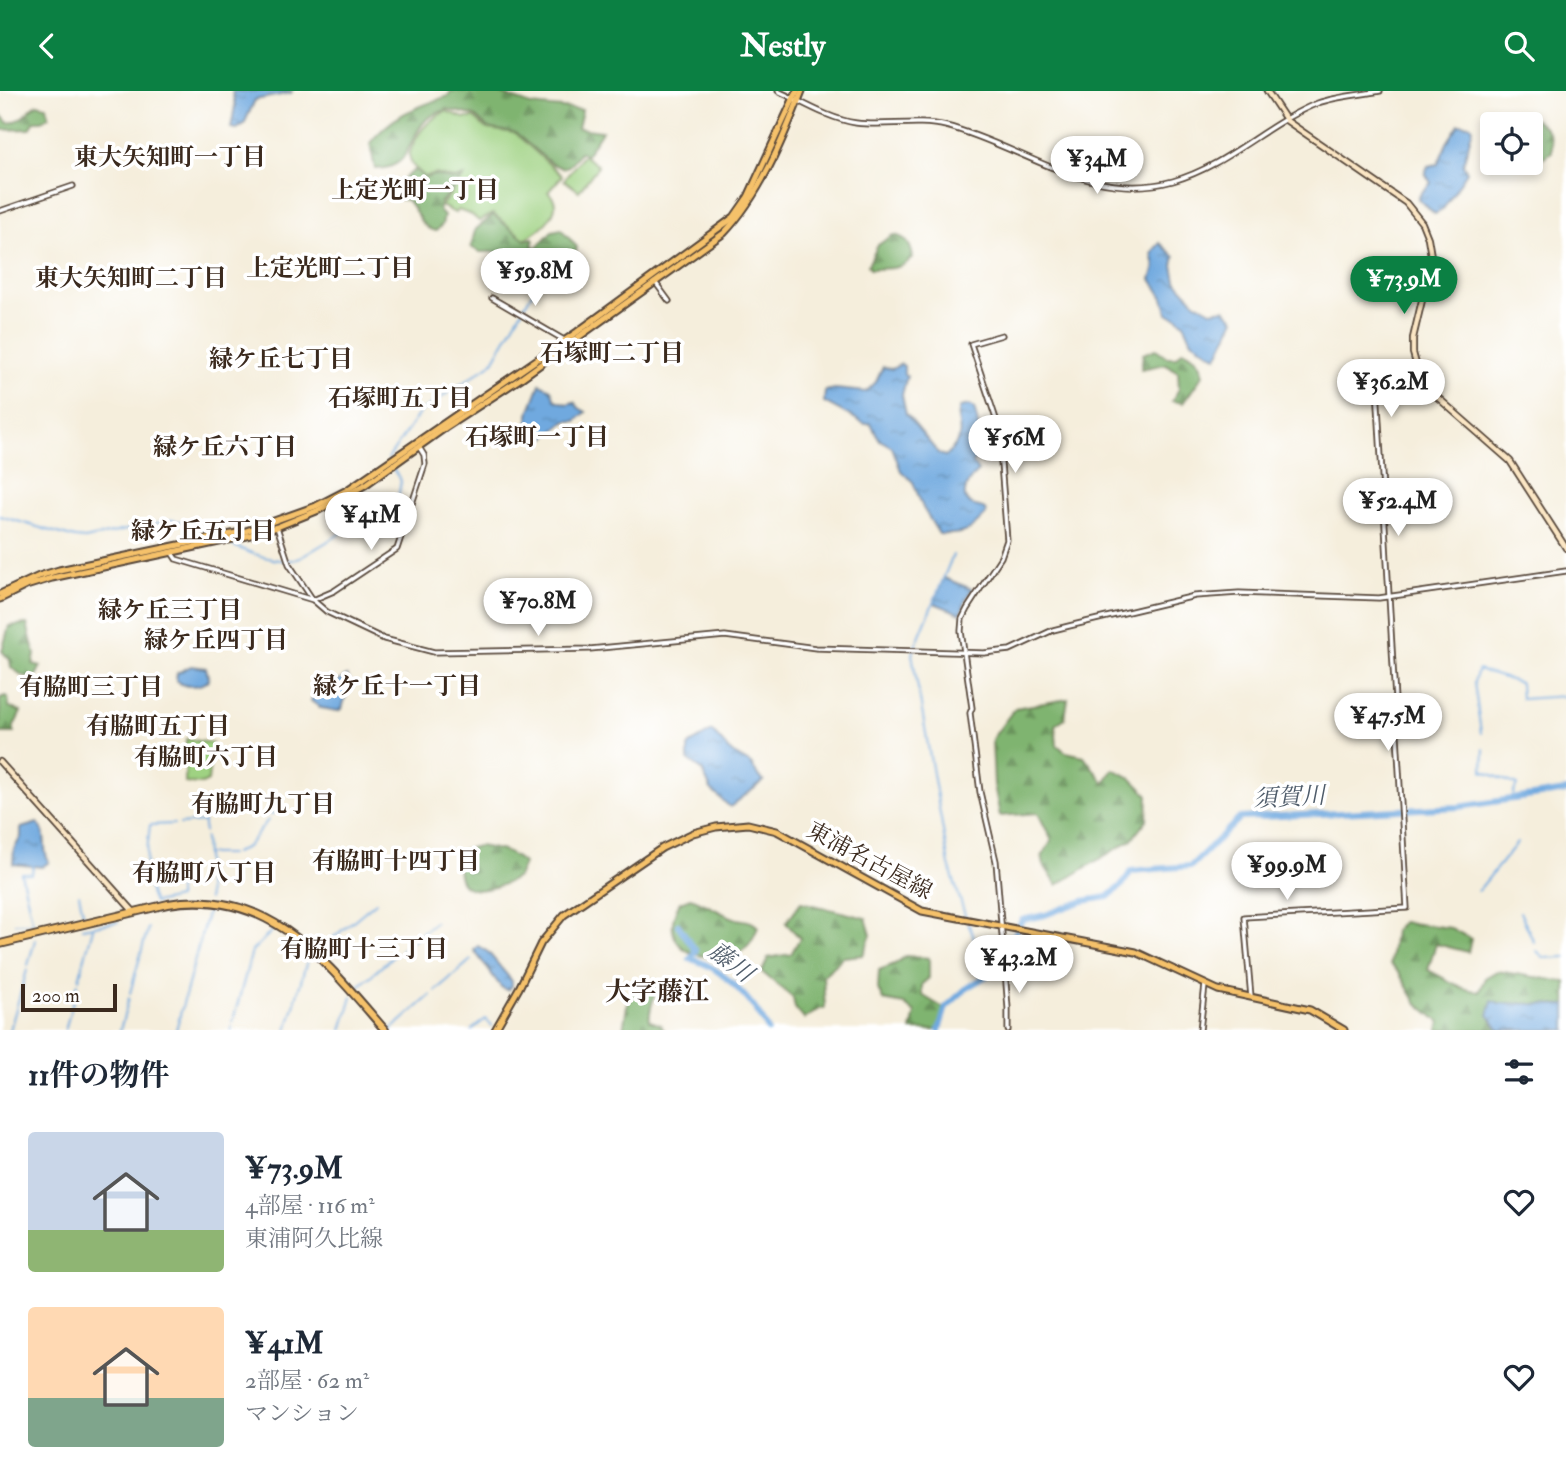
<!DOCTYPE html>
<html lang="ja">
<meta charset="utf-8">
<style>
:root{--surface:#fff;--page:#f2f2f3;--text:#1f2937;--muted:#747a83;--accent:#0b8043}
body{margin:0;font-family:"IM FELL Double Pica","Noto Serif JP",serif;background:var(--page);color:var(--text);height:100vh;display:flex;flex-direction:column;font-size:26px;white-space:nowrap}
*{box-sizing:border-box;margin:0}
p{font-size:23px;color:var(--muted)}
.icon{flex:none;width:38px;height:38px;fill:none;stroke:currentColor;stroke-width:2;stroke-linecap:round;stroke-linejoin:round}
.map{position:relative;height:939px;overflow:hidden}
.details{display:flex;flex-direction:column;background:var(--surface);flex:1}
.details>*{flex:none}
.buttons{position:absolute;left:1480px;top:21px;display:grid;gap:14px}
.buttons a{display:grid;place-items:center;width:63px;height:63px;border-radius:7px;background:var(--surface);box-shadow:0 4px 10px #0003;font-size:35px}
.scale{position:absolute;left:21px;bottom:18px;width:96px;box-sizing:border-box;padding-left:7px;border:4px solid #3b2a1e;border-top:0;font-size:19px;line-height:24px;white-space:nowrap;color:#3b2a1e;-webkit-text-stroke:5px #fff;paint-order:stroke}
.price{position:absolute;translate:-50% -60px;padding:0 16px;border-radius:24px;background:#fff;color:#222;font-size:23px;line-height:46px;filter:drop-shadow(0 2px 4px #0008)}
.price::after{content:'';position:absolute;left:50%;top:42px;width:21px;height:16px;margin-left:-10px;background:inherit;clip-path:polygon(0 0,100% 0,50% 100%)}
.price.current{background:var(--accent);color:#fff}
ul{padding:0;list-style:none}
li{display:flex;align-items:center;gap:21px;height:175px;padding:0 28px}
li span{display:grid;place-items:center;flex:none;width:196px;height:140px;border-radius:7px;color:#555}
li>.icon{margin-inline-start:auto}
span .icon{width:84px;height:84px;fill:#fffc;stroke-width:1}
li b{font-size:30px}
h2{display:flex;justify-content:space-between;align-items:center;height:84px;padding:0 28px;font-size:30px}
header{display:flex;justify-content:space-between;align-items:center;height:91px;padding:0 28px;background:var(--accent);color:#fff;font-size:32px;font-weight:700}
.map>svg:first-child{display:block}
.green{fill:#9fd282;stroke:#6d7e50;stroke-width:2}
.forest{fill:url(#forest-firs);stroke:#5d6f47;stroke-width:2}
.water{fill:url(#water-ripples);stroke:#556a7e;stroke-width:2}
.lines{fill:none;stroke-linecap:round;stroke-linejoin:round}
.stream{stroke:#6fa9df;stroke-width:2}
.river{stroke:#6fa9df;stroke-width:6}
.tertiary-casing{stroke:#57473a;stroke-width:7}
.secondary-casing{stroke:#57473a;stroke-width:8}
.primary-casing{stroke:#57473a;stroke-width:9}
.trunk-casing{stroke:#57473a;stroke-width:10}
.tertiary{stroke:#fff;stroke-width:3.5}
.secondary{stroke:#fbe6c4;stroke-width:4.5}
.primary{stroke:#f5c16b;stroke-width:5}
.trunk{stroke:#f5c16b;stroke-width:6}
.labels{text-anchor:middle;stroke-width:7;stroke-linejoin:round;paint-order:stroke}
.street-label{font-size:23px;fill:#3b2a1e;stroke:#fff}
.neighbourhood-label{font-size:24px;font-weight:bold;fill:#3b2a1e;stroke:#fff}
.water-label{font-size:24px;font-style:italic;fill:#505d6b;stroke:#fff}
.quarter-label{font-size:26px;font-weight:bold;fill:#3b2a1e;stroke:#fff}
</style>
<header><svg class="icon" aria-label="back" viewBox="0 0 24 24"><path d="M15 5l-7 7 7 7"/></svg>Nestly<svg class="icon" aria-label="search" viewBox="0 0 24 24"><circle cx="10" cy="10" r="6"/><path d="M15 15l6 6"/></svg></header>
<div class="map">
<svg width="1566" height="939" viewBox="0 0 1566 939">
<defs>
<pattern id="forest-firs" width="22" height="20" patternUnits="userSpaceOnUse" patternTransform="scale(1.75)"><rect width="22" height="20" fill="#7fb470"/><path d="M5 1l3.5 6h-7zM16 11l3.5 6h-7z" fill="#69935b"/></pattern>
<pattern id="water-ripples" width="26" height="14" patternUnits="userSpaceOnUse" patternTransform="scale(1.75)"><rect width="26" height="14" fill="#6fa9df"/><path d="M2 4q2-2 4 0t4 0M15 11q2-2 4 0t4 0" fill="none" stroke="#5c8ab4"/></pattern>
</defs>
<rect width="100%" height="100%" fill="#fff"/>
<filter id="ink" filterUnits="userSpaceOnUse"><feTurbulence type="fractalNoise" baseFrequency=".0143" numOctaves="2"/><feDisplacementMap in="SourceGraphic" scale="14" xChannelSelector="R" yChannelSelector="G"/><feConvolveMatrix kernelMatrix="1 2 1 2 8 2 1 2 1" color-interpolation-filters="sRGB"/></filter>
<filter id="wash" filterUnits="userSpaceOnUse"><feTurbulence type="fractalNoise" baseFrequency=".00686" numOctaves="4" result="noise"/><feDisplacementMap in="SourceGraphic" scale="28" xChannelSelector="R" yChannelSelector="G"/><feGaussianBlur stdDeviation="1.57" result="paint"/><feColorMatrix in="noise" values="0 0 0 0 0 0 0 0 0 0 0 0 0 0 0 0 0 1.4 0 .05"/><feComposite in="paint" operator="in"/></filter>
<g filter="url(#wash)">
<rect width="100%" height="100%" fill="#f5eedc"/>
<g class="green">
<path d="M446 20 464 27H474L487 38 515 42 562 85 548 101C568 118 540 139 525 148L493 123 479 130 472 124 458 119 455 122 441 115 464 85 454 88 436 83 425 86 412 74 409 64C416 43 426 30 446 20Z"/>
<polygon points="583,64 598,75 579,100 564,89"/>
<polygon points="186,648 212,652 208,690 202,693 185,692"/>
</g>
<g class="forest">
<path d="M451 0H500L499 2 531 14 582 19 578 37 602 40 586 64 580 61 569 75 562 77 552 73 515 42 488 37 475 25 447 18C440 21 432 24 427 28 405 49 413 78 375 78L370 52C393 23 415 17 448 5Z"/>
<path d="M37 13 47 15 49 25 42 30H35L30 38 0 39V23L8 32C23 30 26 21 37 13Z"/>
<path d="M1522 26C1543 28 1553 41 1552 61L1540 68 1531 67V33H1520L1518 30Z"/>
<path d="M415 79 425 87 435 84 454 89 463 86 440 112 439 120 444 125 442 134 436 140C420 138 417 119 407 109L399 108 393 102 395 94Z"/>
<path d="M493 124 525 149 533 147 534 149 532 154 536 157 552 140 561 138 577 156 575 164 570 170C547 169 540 190 518 189L498 161H480L471 156 475 139Z"/>
<path d="M893 144C906 145 911 154 913 166 902 180 886 177 870 178L868 174 878 154Z"/>
<path d="M1156 258 1167 266H1177L1183 259C1195 265 1202 270 1203 284L1183 312 1172 310 1179 298 1178 281 1166 273 1141 278 1143 263Z"/>
<polygon points="27,533 35,564 33,573 41,575 35,587 23,585 11,576 10,569 2,560 9,535"/>
<polygon points="5,605 8,606 9,616 21,621 14,635 14,642 0,642 0,607"/>
<polygon points="1068,608 1065,627 1055,634 1057,654 1066,661 1084,665 1104,692 1113,678 1131,687 1148,704 1147,729 1131,749 1057,794 1044,774 1042,764 1052,750 1038,722 1000,725 994,694 992,648 1015,617"/>
<path d="M478 755C496 758 510 759 524 773L518 786C487 804 446 809 462 759Z"/>
<path d="M690 807C707 812 720 823 737 828 746 830 752 829 758 836 754 845 751 853 743 859 736 865 721 866 712 866 677 864 663 842 680 811Z"/>
<polygon points="801,811 866,827 871,844 863,864 843,866 823,885 825,917 820,918 804,928 795,917 793,907 762,881 768,867 791,863 800,847 786,832"/>
<polygon points="1402,831 1451,837 1471,848 1468,861 1436,853 1428,879 1462,897 1479,901 1485,887 1497,880 1566,891 1566,914 1499,912 1491,929 1500,939 1438,939 1440,931 1416,911 1399,882 1390,873 1394,840"/>
<polygon points="906,865 929,867 929,887 922,893 922,904 945,918 939,939 911,939 915,922 904,913 883,909 878,898 879,879 895,873"/>
<path d="M648 888H654C660 902 647 916 650 930L661 934 664 939H623L627 915 631 906Z"/>
</g>
<g class="water">
<polygon points="232,0 292,0 291,2 255,9 244,33 237,38 231,37 235,15"/>
<polygon points="1459,33 1471,34 1473,37 1463,73 1467,81 1443,118 1435,123 1418,108 1421,102 1431,92 1425,82 1428,75 1438,73 1447,52"/>
<polygon points="1160,152 1175,166 1173,174 1176,190 1195,211 1211,220 1224,218 1235,228 1217,266 1192,250 1184,232 1177,226 1168,223 1163,207 1151,188 1155,176 1152,161"/>
<path d="M901 273 904 275V283L907 285 902 304 906 323 939 363 946 365C971 339 953 339 960 316L970 314 974 317C979 336 985 355 973 372L978 380C971 386 958 403 969 412 973 416 980 415 985 418L986 423C969 442 964 444 939 443L923 417 913 391 901 380 892 356 880 349 870 332 865 333 824 311 825 300 835 298 866 301 876 291 883 276 892 278Z"/>
<polygon points="540,293 551,298 555,309 567,313 574,311 579,317 586,321 576,330 566,330 545,347 542,344 526,339 530,319"/>
<polygon points="944,487 972,498 966,508 961,523 934,512"/>
<path d="M191 575 206 577 209 589C200 596 184 598 176 589L177 582Z"/>
<polygon points="347,585 350,590 342,618 338,620 321,617 311,610 313,605"/>
<polygon points="712,640 732,662 751,673 759,686 764,690 730,716 711,699 702,679 688,669 688,657 690,653"/>
<path d="M38 732C49 744 41 759 49 771L42 776 13 773 14 758 21 746V737Z"/>
<polygon points="478,855 488,861 512,890 512,895 507,899 501,896 474,859"/>
<polygon points="1492,909 1499,912 1566,914 1566,939 1500,939 1488,924"/>
</g>
<g class="lines">
<g class="stream">
<polyline points="388,368 420,321 492,272 533,200"/>
<polyline points="0,425 75,447 85,448 171,429 192,432 214,444"/>
<path d="M228 452C246 461 281 475 300 467L398 408 401 390 393 378"/>
<polyline points="953,464 912,563 949,774 966,827"/>
<polyline points="1481,642 1474,591 1478,579 1520,592 1521,608 1566,605"/>
<polyline points="1484,658 1483,680 1517,694 1513,703"/>
<polyline points="271,724 273,722"/>
<path d="M174 733 150 734C147 760 142 788 154 812L178 807V790"/>
<polyline points="180,733 204,731 204,741"/>
<polyline points="205,747 207,783"/>
<polyline points="235,762 248,755 268,729"/>
<polyline points="207,763 230,763"/>
<polyline points="207,789 208,809"/>
<polyline points="1478,800 1517,752"/>
<polyline points="79,803 84,827 81,830"/>
<polyline points="1520,821 1534,851"/>
<polyline points="15,832 33,832 21,782 32,783 33,775"/>
<polyline points="968,832 985,873 986,886"/>
<polyline points="82,837 118,831"/>
<polyline points="401,859 435,831"/>
<polyline points="1537,860 1544,867 1566,866"/>
<polyline points="316,861 376,811"/>
<polyline points="28,874 35,849"/>
<polyline points="79,888 93,837"/>
<polyline points="356,900 360,894 396,863"/>
<polyline points="435,900 471,869"/>
<polyline points="130,902 148,837"/>
<polyline points="233,930 252,860 275,837"/>
<polyline points="10,939 27,879"/>
<polyline points="65,939 78,892"/>
<polyline points="120,939 129,907"/>
<polyline points="176,939 209,815"/>
<polyline points="231,939 232,935"/>
<polyline points="287,939 308,866 311,864"/>
<polyline points="342,939 352,906"/>
<polyline points="391,939 431,904"/>
<polyline points="472,939 485,928 492,935"/>
</g>
<g class="river">
<path d="M678 834 696 860 690 868C721 874 755 912 768 939"/>
<polyline points="939,939 946,916 968,896 990,883 1010,853 1022,829 1045,824 1083,810 1108,806 1123,793 1131,780 1191,775 1240,727 1459,716 1566,700"/>
</g>
</g>
</g>
<g filter="url(#ink)">
<g class="lines">
<defs>
<g id="tertiary">
<path d="M778 0C802 11 829 28 856 32 886 36 916 28 946 35 1023 55 1090 113 1173 90 1227 75 1267 32 1318 12 1337 5 1360 4 1380 0"/>
<polyline points="0,120 73,95"/>
<polyline points="655,191 669,210"/>
<polyline points="492,207 571,253"/>
<polyline points="1002,244 971,253 998,334 1007,449 1001,466 967,518 962,528 961,540 972,617 970,622 980,701 996,770 1008,917 1008,939"/>
<polyline points="277,436 289,473 313,509 334,500 397,458 425,373 424,364 419,356"/>
<polyline points="172,462 176,468 313,509 327,521 384,548 434,561 590,558 725,545 816,557 984,562 1010,559 1053,539 1069,535 1195,505 1239,502 1379,507 1566,480"/>
<polyline points="1251,906 1244,826 1407,817 1376,279 1416,276"/>
<polyline points="1200,939 1205,894"/>
</g>
<g id="secondary">
<polyline points="1267,0 1287,30 1406,112 1422,132 1428,147 1431,165 1428,184 1413,247 1413,262 1418,280 1436,305 1510,370 1566,457"/>
<polyline points="0,671 134,821"/>
</g>
<g id="primary">
<polyline points="0,503 39,485 59,479 246,440 316,415 347,399 577,241 734,126 748,106 797,0"/>
<path d="M0 508 26 495 52 487 247 445 277 436 319 419 365 394 445 337 520 288 724 142C760 105 783 48 802 0"/>
<polyline points="495,939 519,897 541,852 564,824 662,757 693,742 716,736 748,733 777,740 922,820 1136,861 1218,899 1310,919 1344,939"/>
</g>
<path id="trunk" d="M0 853 168 813C270 796 325 870 385 939"/>
</defs>
<use href="#tertiary" class="tertiary-casing"/>
<use href="#secondary" class="secondary-casing"/>
<use href="#primary" class="primary-casing"/>
<use href="#trunk" class="trunk-casing"/>
<use href="#tertiary" class="tertiary"/>
<use href="#secondary" class="secondary"/>
<use href="#primary" class="primary"/>
<use href="#trunk" class="trunk"/>
</g>
</g>
<g class="labels">
<g class="street-label">
<text transform="translate(870 769) rotate(28)" y="8">東浦名古屋線</text>
</g>
<g class="neighbourhood-label">
<text x="170" y="74">東大矢知町一丁目</text>
<text x="415" y="107">上定光町一丁目</text>
<text x="330" y="185">上定光町二丁目</text>
<text x="131" y="195">東大矢知町二丁目</text>
<text x="612" y="270">石塚町二丁目</text>
<text x="281" y="276">緑ケ丘七丁目</text>
<text x="400" y="315">石塚町五丁目</text>
<text x="537" y="354">石塚町一丁目</text>
<text x="225" y="364">緑ケ丘六丁目</text>
<text x="203" y="448">緑ケ丘五丁目</text>
<text x="170" y="527">緑ケ丘三丁目</text>
<text x="216" y="557">緑ケ丘四丁目</text>
<text x="397" y="603">緑ケ丘十一丁目</text>
<text x="91" y="604">有脇町三丁目</text>
<text x="158" y="643">有脇町五丁目</text>
<text x="206" y="674">有脇町六丁目</text>
<text x="263" y="721">有脇町九丁目</text>
<text x="396" y="778">有脇町十四丁目</text>
<text x="204" y="790">有脇町八丁目</text>
<text x="364" y="866">有脇町十三丁目</text>
</g>
<g class="water-label">
<text transform="translate(1289 706) rotate(-3)" y="8">須賀川</text>
<text transform="translate(731 871) rotate(37)" y="8">藤川</text>
</g>
<g class="quarter-label">
<text x="657" y="909">大字藤江</text>
</g>
</g>
</svg>
<div class="buttons">
<a><svg class="icon" aria-label="locate" viewBox="0 0 24 24"><circle cx="12" cy="12" r="6"/><path d="M12 2v4M12 18v4M2 12h4M18 12h4"/></svg></a>
</div>
<div class="scale">200 m</div>
<b class="price" style="left:1097px;top:105px">¥34M</b>
<b class="price" style="left:535px;top:217px">¥59.8M</b>
<b class="price current" style="left:1404px;top:225px">¥73.9M</b>
<b class="price" style="left:1391px;top:328px">¥36.2M</b>
<b class="price" style="left:1015px;top:384px">¥56M</b>
<b class="price" style="left:1398px;top:447px">¥52.4M</b>
<b class="price" style="left:371px;top:461px">¥41M</b>
<b class="price" style="left:538px;top:547px">¥70.8M</b>
<b class="price" style="left:1388px;top:662px">¥47.5M</b>
<b class="price" style="left:1287px;top:811px">¥99.9M</b>
<b class="price" style="left:1019px;top:904px">¥43.2M</b>
</div>
<section class="details">
<h2>11件の物件<svg class="icon" aria-label="filters" viewBox="0 0 24 24"><path d="M4 7h16M4 17h16"/><circle cx="9" cy="7" r="2"/><circle cx="15" cy="17" r="2"/></svg></h2>
<ul>
<li><span style="background:linear-gradient(#c9d6e8 70%,#8fb573 0)"><svg class="icon" aria-label="home" viewBox="0 0 24 24"><path d="M3 11l9-7 9 7M6 9v11h12V9"/></svg></span><div><b>¥73.9M</b><p>4部屋 · 116 m²</p><p>東浦阿久比線</p></div><svg class="icon" aria-label="heart" viewBox="0 0 24 24"><path d="M12 20l-8-8c-3-5 5-10 8-4 3-6 11-1 8 4z"/></svg></li>
<li><span style="background:linear-gradient(#ffd9b3 65%,#7fa58c 0)"><svg class="icon" aria-label="home" viewBox="0 0 24 24"><path d="M3 11l9-7 9 7M6 9v11h12V9"/></svg></span><div><b>¥41M</b><p>2部屋 · 62 m²</p><p>マンション</p></div><svg class="icon" aria-label="heart" viewBox="0 0 24 24"><path d="M12 20l-8-8c-3-5 5-10 8-4 3-6 11-1 8 4z"/></svg></li>
</ul>
</section>
